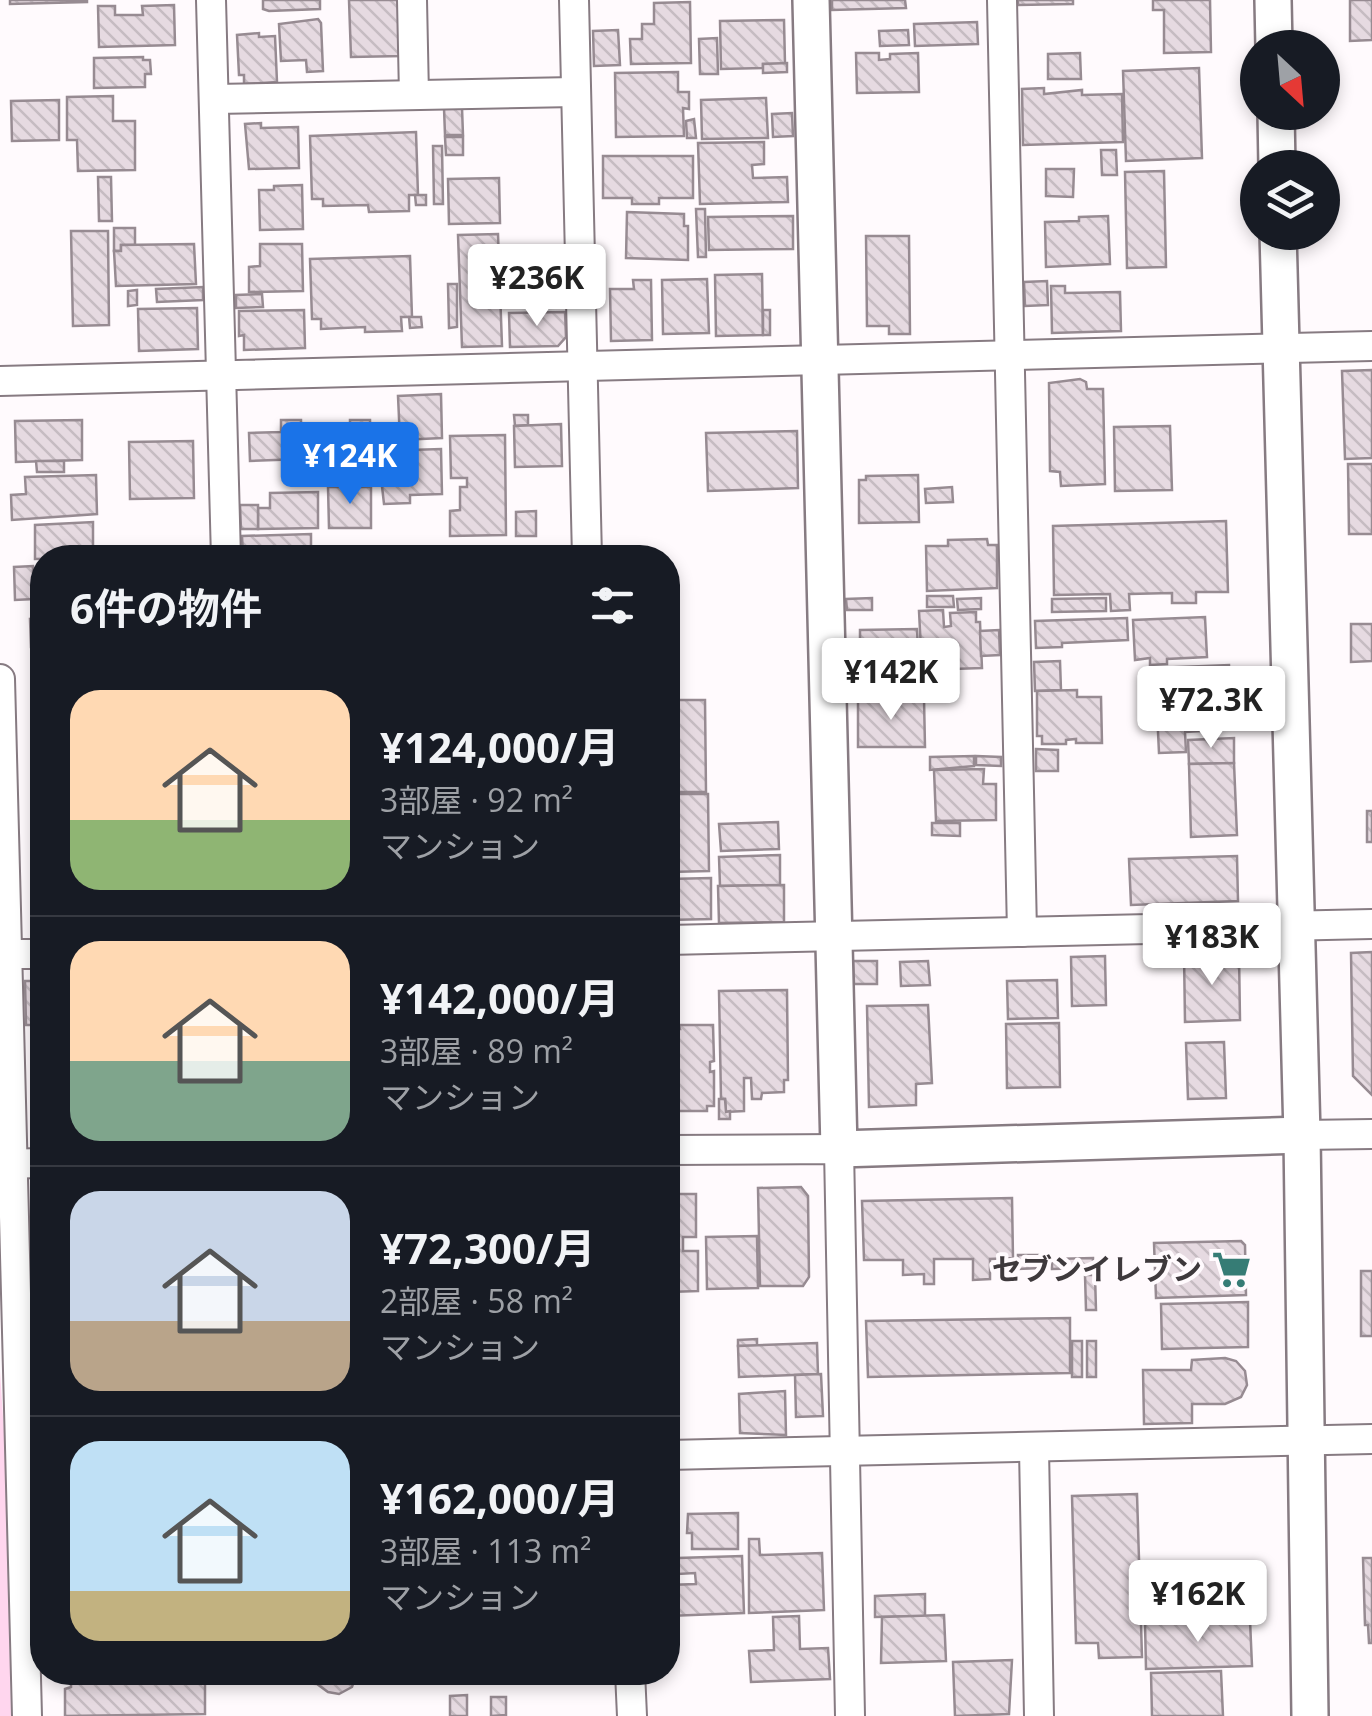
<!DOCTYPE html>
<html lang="ja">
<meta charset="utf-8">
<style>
:root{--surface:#171b24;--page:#20242c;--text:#f1f3f6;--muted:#9ea1a6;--line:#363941;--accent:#1a73e8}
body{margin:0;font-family:"Open Sans","Noto Sans JP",sans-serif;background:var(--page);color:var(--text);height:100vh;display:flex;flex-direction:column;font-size:38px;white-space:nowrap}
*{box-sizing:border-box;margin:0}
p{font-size:32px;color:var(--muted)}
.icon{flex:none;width:55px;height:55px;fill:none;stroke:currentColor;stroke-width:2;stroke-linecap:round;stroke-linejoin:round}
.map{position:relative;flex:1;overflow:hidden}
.panel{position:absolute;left:30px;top:545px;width:650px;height:1140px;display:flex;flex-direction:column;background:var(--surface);border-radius:40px;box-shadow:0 5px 15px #0003}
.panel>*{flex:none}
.needle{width:65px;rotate:154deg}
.tools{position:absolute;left:1240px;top:30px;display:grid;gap:20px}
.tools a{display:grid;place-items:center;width:100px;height:100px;border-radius:50%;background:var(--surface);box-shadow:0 5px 15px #0003;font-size:50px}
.price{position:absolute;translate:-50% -85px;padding:0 22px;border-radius:10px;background:#fff;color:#222;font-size:32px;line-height:65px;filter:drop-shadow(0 2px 5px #0008)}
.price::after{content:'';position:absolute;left:50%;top:60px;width:30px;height:22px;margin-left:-15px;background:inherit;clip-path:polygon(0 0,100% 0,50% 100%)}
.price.selected{background:var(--accent);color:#fff}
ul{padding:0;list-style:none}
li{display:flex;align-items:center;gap:30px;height:250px;padding:0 40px}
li+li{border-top:2px solid var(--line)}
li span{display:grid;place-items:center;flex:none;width:280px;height:200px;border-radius:30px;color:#555}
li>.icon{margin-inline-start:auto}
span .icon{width:120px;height:120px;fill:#fffc;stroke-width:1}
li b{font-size:42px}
h2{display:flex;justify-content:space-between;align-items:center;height:120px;padding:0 40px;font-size:42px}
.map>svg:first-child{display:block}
.green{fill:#ffd6ee}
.building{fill:url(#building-back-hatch);stroke:#978b92;stroke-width:2.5}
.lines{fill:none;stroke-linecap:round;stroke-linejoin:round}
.minor-casing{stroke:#877b82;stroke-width:32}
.tertiary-casing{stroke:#877b82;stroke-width:40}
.minor{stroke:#fff;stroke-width:28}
.tertiary{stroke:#fff;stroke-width:35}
.labels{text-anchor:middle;stroke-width:8;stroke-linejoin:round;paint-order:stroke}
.poi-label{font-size:30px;font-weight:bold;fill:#3e393c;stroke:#fffafd;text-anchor:end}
</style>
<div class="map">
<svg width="1372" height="1716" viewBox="0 0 1372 1716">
<defs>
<pattern id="building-back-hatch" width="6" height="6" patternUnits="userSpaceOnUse" patternTransform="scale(2.5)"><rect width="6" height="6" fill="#e6dae1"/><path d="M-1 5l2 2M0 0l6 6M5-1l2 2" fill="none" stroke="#c6bcc2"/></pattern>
</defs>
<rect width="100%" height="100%" fill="#fffafd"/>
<polygon class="green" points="0,1371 6,1463 11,1716 0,1716"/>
<g class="building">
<polygon points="10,0 87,0 87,2 10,4"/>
<polygon points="263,0 320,0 320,9 269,11 263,9"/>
<polygon points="349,0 400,0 402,56 351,57"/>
<polygon points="832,0 905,0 906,8 832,10"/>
<polygon points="1018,0 1073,0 1073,4 1018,5"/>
<polygon points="1153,0 1210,0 1211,52 1164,53 1164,10 1153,10"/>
<polygon points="1350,0 1372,0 1372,40 1350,41"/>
<polygon points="690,2 691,63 631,64 630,39 642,39 642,24 654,24 654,3"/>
<polygon points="174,5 175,45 99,47 98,6 115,6 115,15 143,15 142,6"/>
<polygon points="318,19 321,23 323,71 307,72 306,60 281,61 279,24"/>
<polygon points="784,20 785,64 763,64 763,68 721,69 720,21"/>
<polygon points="977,22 978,44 915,46 914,24"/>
<polygon points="618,30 620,65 594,66 593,31"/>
<polygon points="908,30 909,45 880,46 879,31"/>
<polygon points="259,33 259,37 275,36 277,82 244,84 244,75 239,75 237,35"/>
<polygon points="717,38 718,74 700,74 699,39"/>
<polygon points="856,53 879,53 879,60 890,59 890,54 918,53 919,92 857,93"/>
<polygon points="1080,53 1081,79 1048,79 1048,54"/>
<polygon points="143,57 143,60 150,60 151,74 145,74 145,87 94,88 94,58"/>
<polygon points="787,63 787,72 763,73 763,64"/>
<polygon points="1199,68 1202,158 1126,161 1123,71"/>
<polygon points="678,72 678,92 689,92 689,109 683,108 684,136 616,137 615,73"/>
<polygon points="1044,88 1044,94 1082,90 1082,95 1122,94 1123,142 1023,145 1022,89"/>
<polygon points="113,96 113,121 135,121 135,170 78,171 77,140 67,140 67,97"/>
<polygon points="766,98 768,138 702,139 701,100"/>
<polygon points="59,100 59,140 12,141 11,101"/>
<polygon points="444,108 462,108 463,135 445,135"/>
<polygon points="792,113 793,136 773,137 772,114"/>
<polygon points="694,119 696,138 687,138 686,121"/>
<polygon points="261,123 261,128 298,127 299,168 249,169 245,124"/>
<polygon points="416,132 418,195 409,195 409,211 369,212 368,205 323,206 323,199 312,199 310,136"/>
<polygon points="445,137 463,137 463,155 446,155"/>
<polygon points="764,142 764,164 752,165 753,178 787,177 788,202 700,204 698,143"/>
<polygon points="433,146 442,146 443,204 434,204"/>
<polygon points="1101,150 1116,150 1117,175 1102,175"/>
<polygon points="603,156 693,156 693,198 659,198 659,204 632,204 632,198 603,198"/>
<polygon points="1046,169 1074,169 1073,197 1046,196"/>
<polygon points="1164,171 1166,267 1127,268 1125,172"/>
<polygon points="98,177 111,177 112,221 99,221"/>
<polygon points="499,178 500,223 449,224 448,179"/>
<polygon points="302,185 303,229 260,230 259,190 274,190 274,186"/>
<polygon points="415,195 426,195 426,205 416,205"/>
<polygon points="696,209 705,209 706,257 698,257"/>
<polygon points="627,212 684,214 684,226 688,226 688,260 626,258"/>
<polygon points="793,216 793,249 709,250 708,217"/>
<polygon points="1108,216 1110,264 1046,267 1045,222 1079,221 1079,217"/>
<polygon points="114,228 135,228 135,245 121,245 121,251 114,251"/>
<polygon points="71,231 108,231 109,325 73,326"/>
<polygon points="498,234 502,346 462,347 458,235"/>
<polygon points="866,236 909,236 910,334 889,334 889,326 867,326"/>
<polygon points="194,244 196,284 116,286 114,251 121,251 121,245"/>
<polygon points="260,244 302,244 303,291 249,292 249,267 260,266"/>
<polygon points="410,256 412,317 401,317 402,331 365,332 365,327 321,329 321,319 312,319 310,259"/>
<polygon points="762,274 763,335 716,336 715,275"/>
<polygon points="707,279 709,333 663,334 662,280"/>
<polygon points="633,280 651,280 652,340 611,341 610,289 634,289"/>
<polygon points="1047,281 1048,305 1025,306 1024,282"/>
<polygon points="448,284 457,284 457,327 449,328"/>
<polygon points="1051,286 1065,286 1065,293 1120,292 1121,331 1052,333"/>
<polygon points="203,287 203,300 157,302 156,289"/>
<polygon points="137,290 137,305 128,306 128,291"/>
<polygon points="262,294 263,307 236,308 236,295"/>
<polygon points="197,308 198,349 139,351 138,309"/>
<polygon points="304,310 305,348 244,350 244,335 239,336 239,311"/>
<rect x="763" y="310" width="7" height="25"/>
<polygon points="565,312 566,337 558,346 510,347 509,313"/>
<polygon points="409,317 421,317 422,327 410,328"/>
<polygon points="1372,370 1372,458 1345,459 1342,371"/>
<polygon points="1080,379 1086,382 1087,389 1103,389 1105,484 1061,486 1060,472 1050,471 1049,383"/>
<polygon points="441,394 442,438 400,440 398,396"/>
<polygon points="514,415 528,415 528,425 515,426"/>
<polygon points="82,420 82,460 16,462 15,421"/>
<polygon points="281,420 301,420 302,459 250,461 249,433 281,432"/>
<polygon points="350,420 370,420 371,457 318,458 319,425 350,424"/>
<polygon points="561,424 562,466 515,467 514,426"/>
<polygon points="1170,426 1172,490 1115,491 1114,427"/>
<polygon points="797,431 798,488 708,491 706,433"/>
<polygon points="505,435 506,535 450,536 450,511 460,510 460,487 467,487 467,478 451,478 450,436"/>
<polygon points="193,441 194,498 130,499 129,442"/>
<polygon points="441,449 442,494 410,495 410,503 384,504 378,451"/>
<polygon points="36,461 64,461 64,472 37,472"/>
<polygon points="1348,464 1372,464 1372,534 1349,534"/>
<polygon points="96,475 97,514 12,520 11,495 26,494 25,477"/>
<polygon points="918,475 919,522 859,523 859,480 866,480 866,476"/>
<polygon points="328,487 371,487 371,528 329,528"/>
<polygon points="952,487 953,502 926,503 925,489"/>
<polygon points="318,492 318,528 258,529 258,508 270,508 270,493"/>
<polygon points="240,505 258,505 258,529 241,529"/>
<polygon points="536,511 536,536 516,536 516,512"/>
<polygon points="1226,521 1228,592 1196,592 1196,603 1172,603 1172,593 1129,594 1130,610 1111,611 1110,594 1054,595 1053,526"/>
<polygon points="93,522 93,558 35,559 35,525"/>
<polygon points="311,534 311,557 372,558 243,558 242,536"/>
<polygon points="987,539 988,545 997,545 997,588 927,591 926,546 948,546 948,540"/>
<polygon points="33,566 34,599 15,600 14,567"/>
<polygon points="33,568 42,568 42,597 34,597"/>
<polygon points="927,596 953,596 954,607 927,607"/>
<polygon points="872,598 872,610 847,610 846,599"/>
<polygon points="981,598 981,609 958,610 957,599"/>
<polygon points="1106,598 1106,611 1052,612 1052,599"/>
<polygon points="943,610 944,627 951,626 950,613 976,612 976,622 980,622 982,668 922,670 919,611"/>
<polygon points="1205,617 1207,657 1167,659 1167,664 1150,665 1150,658 1135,660 1133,620"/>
<polygon points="42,618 42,658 35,658 35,647 31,647 30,619"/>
<polygon points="1127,618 1128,640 1062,643 1062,647 1036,648 1035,621"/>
<polygon points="1351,624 1372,624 1372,661 1351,662"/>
<polygon points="917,629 919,669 860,672 860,630"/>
<polygon points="999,630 1000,655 981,656 980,631"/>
<polygon points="1060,661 1061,690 1035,691 1034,662"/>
<polygon points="1229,665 1232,729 1185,732 1186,752 1159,753 1155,668"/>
<polygon points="895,676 895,689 846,690 846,677"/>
<polygon points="1077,690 1077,697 1101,697 1102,743 1076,743 1076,739 1066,740 1066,744 1042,744 1042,736 1037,736 1037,691"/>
<polygon points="858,699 924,699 925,747 858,747"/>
<polygon points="668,700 705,700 706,792 668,792"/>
<polygon points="1234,738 1234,763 1189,764 1188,740"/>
<polygon points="1036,749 1058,750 1058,771 1036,771"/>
<polygon points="974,756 974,766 930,770 930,757"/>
<polygon points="976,756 1001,757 1001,766 976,765"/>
<polygon points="1234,763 1237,835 1191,837 1189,764"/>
<polygon points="984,769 983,784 996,784 996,820 936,821 934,770"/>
<polygon points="675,794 708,794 709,871 668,872 668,839 676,839"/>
<rect x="1367" y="811" width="5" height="31"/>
<polygon points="778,822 779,849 721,851 719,824"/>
<polygon points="932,823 960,823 960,836 932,835"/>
<polygon points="780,855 780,885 720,886 719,857"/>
<polygon points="1237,856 1238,901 1131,905 1129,859"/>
<polygon points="711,878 711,919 668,920 668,879"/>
<polygon points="784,885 784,922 719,923 718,886"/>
<polygon points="1372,952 1372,1095 1353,1076 1351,953"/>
<polygon points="1184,954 1239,954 1240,1020 1185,1022"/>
<polygon points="1105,956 1106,1005 1072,1006 1071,957"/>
<polygon points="853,961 877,961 877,984 854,984"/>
<polygon points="928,961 930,985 901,986 900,962"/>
<polygon points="1057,980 1058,1018 1008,1019 1007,981"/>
<polygon points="25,981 42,981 42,1025 26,1025"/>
<polygon points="787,990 788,1080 784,1080 784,1092 762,1093 761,1099 752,1099 751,1078 744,1078 744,1111 726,1112 725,1099 721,1099 719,991"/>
<polygon points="928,1005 932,1083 916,1084 916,1105 869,1107 867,1006"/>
<polygon points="1059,1023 1060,1087 1007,1088 1006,1024"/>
<polygon points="673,1024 673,1029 680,1029 679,1025 713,1025 714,1061 710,1062 710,1072 714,1071 714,1106 707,1106 707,1111 671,1111 671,1106 668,1107 668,1025"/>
<polygon points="1224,1042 1226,1098 1188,1099 1186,1043"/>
<polygon points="719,1099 725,1099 726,1112 730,1111 730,1119 719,1119"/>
<polygon points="801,1187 808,1196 809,1277 803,1286 760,1286 758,1188"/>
<polygon points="668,1194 696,1194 696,1237 683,1237 683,1251 698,1251 698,1291 668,1292"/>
<polygon points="1012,1198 1013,1258 990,1259 990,1279 973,1280 973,1259 934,1259 934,1284 924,1284 924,1274 903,1275 903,1260 864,1260 862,1201"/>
<polygon points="757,1236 758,1288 707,1289 706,1237"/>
<polygon points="33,1237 42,1237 42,1276 39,1276 38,1258 33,1258"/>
<polygon points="1241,1241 1245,1245 1246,1295 1156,1298 1154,1243"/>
<polygon points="1018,1255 1040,1255 1041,1268 1018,1269"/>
<polygon points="1093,1258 1093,1268 1052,1269 1052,1259"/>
<rect x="1361" y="1271" width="11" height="65"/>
<polygon points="1085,1275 1095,1275 1096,1310 1086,1310"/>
<polygon points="1248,1302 1248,1347 1162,1349 1161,1304"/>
<polygon points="1070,1318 1070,1373 868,1377 866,1321"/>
<polygon points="757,1339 757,1346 738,1346 738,1340"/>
<rect x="1072" y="1341" width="10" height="36"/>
<rect x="1087" y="1341" width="9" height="36"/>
<polygon points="817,1343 818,1374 739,1377 738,1346"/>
<polygon points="1225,1358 1236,1361 1245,1371 1247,1385 1241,1397 1225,1404 1192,1404 1192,1423 1144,1424 1143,1370 1191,1370 1192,1360"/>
<polygon points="821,1374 823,1416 796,1417 795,1375"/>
<polygon points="785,1391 786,1435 740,1433 739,1394"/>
<polygon points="1137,1494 1142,1657 1099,1658 1098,1643 1076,1643 1072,1496"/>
<polygon points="738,1513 738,1549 692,1549 692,1533 687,1533 688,1514"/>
<polygon points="749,1539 759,1539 760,1555 822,1553 824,1610 749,1613"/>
<polygon points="742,1556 744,1613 668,1616 668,1585 696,1584 695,1573 678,1574 678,1558"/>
<polygon points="1363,1558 1372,1558 1372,1643 1369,1643 1368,1625 1365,1625"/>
<polygon points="925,1594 925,1616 875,1617 875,1596"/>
<polygon points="944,1615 946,1661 881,1663 882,1617"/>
<polygon points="799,1616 800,1649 828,1648 830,1679 751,1682 749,1651 774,1650 773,1617"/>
<polygon points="1250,1620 1252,1666 1146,1669 1145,1623"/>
<polygon points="1012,1660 1009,1714 955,1716 953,1662"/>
<polygon points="1221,1671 1223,1716 1152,1716 1151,1673"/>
<polygon points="71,1672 205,1672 205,1714 65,1716 65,1689 71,1687"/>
<polygon points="357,1672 352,1687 339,1694 328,1692 317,1684 302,1683 296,1673"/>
<polygon points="449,1672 565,1672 565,1679 449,1682"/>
<polygon points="467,1695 467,1716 450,1716 450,1696"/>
<polygon points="491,1697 506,1697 506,1715 491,1716"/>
</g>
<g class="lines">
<defs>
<g id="minor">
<polyline points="211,0 226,558"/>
<polyline points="412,0 414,95"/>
<polyline points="574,0 587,558"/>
<polyline points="1002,0 1022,932"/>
<polyline points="215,99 575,92"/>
<polyline points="0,381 1372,346"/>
<polyline points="0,679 27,1716"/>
<polyline points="668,940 1372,924"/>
<polyline points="0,954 42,954"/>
<polyline points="1302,1135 1372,1134"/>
<polyline points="668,1150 839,1149 850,1716"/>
<polyline points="0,1164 42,1163"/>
<polyline points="1034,1449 1039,1716"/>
<polyline points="668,1455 1372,1439"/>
<polyline points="630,1672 632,1716"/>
</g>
<g id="tertiary">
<polyline points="811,0 839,1149 1302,1135"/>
<polyline points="1273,0 1274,48"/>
<polyline points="1276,112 1277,168"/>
<polyline points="1278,232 1302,1135 1310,1716"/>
</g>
</defs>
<use href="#minor" class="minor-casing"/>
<use href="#tertiary" class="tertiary-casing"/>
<use href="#minor" class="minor"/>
<use href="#tertiary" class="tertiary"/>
</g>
<defs>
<symbol id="supermarket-bare" viewBox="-9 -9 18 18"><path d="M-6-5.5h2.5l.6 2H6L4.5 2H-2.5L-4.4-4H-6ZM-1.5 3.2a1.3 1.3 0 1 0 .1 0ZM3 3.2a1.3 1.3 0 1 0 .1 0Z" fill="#367c75" stroke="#fffafd" stroke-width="2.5" paint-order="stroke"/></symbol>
</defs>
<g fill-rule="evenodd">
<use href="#supermarket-bare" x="1204" y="1242" width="55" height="55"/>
</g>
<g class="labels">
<g class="poi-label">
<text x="1202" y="1280">セブンイレブン</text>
</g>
</g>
</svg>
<div class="tools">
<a><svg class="needle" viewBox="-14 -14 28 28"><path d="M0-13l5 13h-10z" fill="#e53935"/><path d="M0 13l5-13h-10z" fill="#9ea1a6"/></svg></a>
<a><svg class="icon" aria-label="layers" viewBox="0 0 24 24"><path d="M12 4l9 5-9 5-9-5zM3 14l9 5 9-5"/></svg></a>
</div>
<b class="price" style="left:537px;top:329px">¥236K</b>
<b class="price selected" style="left:350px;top:507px">¥124K</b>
<b class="price" style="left:891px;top:723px">¥142K</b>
<b class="price" style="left:1211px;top:751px">¥72.3K</b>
<b class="price" style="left:1212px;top:988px">¥183K</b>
<b class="price" style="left:1198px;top:1645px">¥162K</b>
<section class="panel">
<h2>6件の物件<svg class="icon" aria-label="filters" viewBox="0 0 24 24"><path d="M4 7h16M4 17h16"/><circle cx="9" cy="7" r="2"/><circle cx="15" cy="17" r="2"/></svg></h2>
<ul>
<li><span style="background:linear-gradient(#ffd9b3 65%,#8fb573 0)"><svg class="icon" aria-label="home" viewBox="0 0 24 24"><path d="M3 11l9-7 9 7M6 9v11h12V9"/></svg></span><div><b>¥124,000/月</b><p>3部屋 · 92 m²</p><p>マンション</p></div></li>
<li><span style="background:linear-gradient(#ffd9b3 60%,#7fa58c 0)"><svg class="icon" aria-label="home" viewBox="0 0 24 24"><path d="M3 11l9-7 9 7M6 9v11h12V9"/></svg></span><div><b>¥142,000/月</b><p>3部屋 · 89 m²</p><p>マンション</p></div></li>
<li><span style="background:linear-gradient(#c9d6e8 65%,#b9a48a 0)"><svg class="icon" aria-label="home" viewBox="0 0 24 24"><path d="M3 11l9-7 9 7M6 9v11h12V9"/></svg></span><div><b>¥72,300/月</b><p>2部屋 · 58 m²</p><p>マンション</p></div></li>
<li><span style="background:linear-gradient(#bfe0f5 75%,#c2b280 0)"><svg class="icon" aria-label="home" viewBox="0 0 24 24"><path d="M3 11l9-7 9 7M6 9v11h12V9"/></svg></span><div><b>¥162,000/月</b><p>3部屋 · 113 m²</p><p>マンション</p></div></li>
</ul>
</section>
</div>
